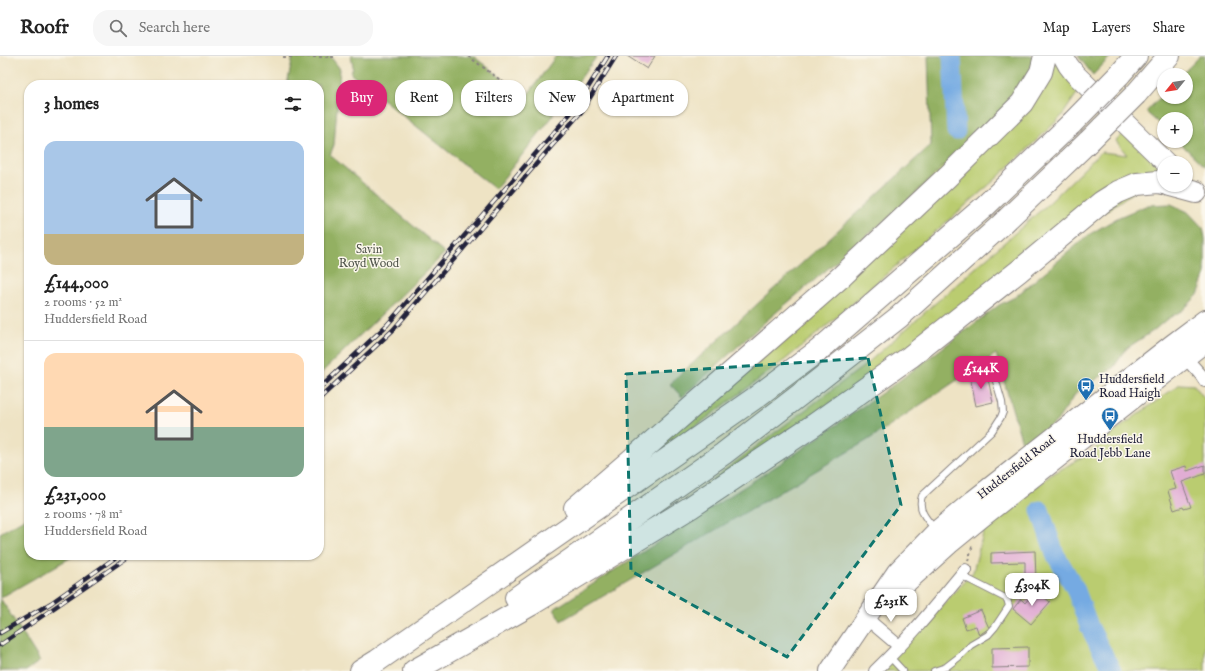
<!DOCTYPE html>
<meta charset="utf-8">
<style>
:root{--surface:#fff;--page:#f6f6f6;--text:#222;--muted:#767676;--line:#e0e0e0;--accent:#db2777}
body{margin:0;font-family:"IM FELL English",serif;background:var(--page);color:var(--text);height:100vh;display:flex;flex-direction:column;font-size:15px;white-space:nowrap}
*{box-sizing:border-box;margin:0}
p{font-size:13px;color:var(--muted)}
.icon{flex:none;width:22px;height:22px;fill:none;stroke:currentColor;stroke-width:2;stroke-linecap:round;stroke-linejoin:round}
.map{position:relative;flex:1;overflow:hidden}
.details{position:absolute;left:24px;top:24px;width:300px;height:480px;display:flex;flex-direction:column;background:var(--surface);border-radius:16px;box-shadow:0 1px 3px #0004}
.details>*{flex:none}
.guide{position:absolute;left:336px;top:24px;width:380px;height:36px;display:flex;gap:8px}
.needle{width:26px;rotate:240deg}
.tools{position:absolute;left:1157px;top:12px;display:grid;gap:8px}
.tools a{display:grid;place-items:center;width:36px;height:36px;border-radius:50%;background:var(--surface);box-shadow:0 1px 3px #0004;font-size:20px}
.price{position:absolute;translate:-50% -34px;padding:0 9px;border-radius:8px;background:#fff;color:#222;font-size:13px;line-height:26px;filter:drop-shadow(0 1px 2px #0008)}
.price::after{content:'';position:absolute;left:50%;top:24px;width:12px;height:9px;margin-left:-6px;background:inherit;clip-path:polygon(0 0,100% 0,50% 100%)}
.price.selected{background:var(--accent);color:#fff}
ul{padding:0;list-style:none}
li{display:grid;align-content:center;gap:8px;height:212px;padding:0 20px}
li+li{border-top:1px solid var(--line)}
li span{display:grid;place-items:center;height:124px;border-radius:12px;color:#555}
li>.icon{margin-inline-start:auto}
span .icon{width:72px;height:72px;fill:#fffc;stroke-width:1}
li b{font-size:17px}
h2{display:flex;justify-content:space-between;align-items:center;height:48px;padding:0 20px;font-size:17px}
.chip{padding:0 14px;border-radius:16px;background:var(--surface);box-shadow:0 1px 3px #0004;font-size:14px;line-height:36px}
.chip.selected{background:var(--accent);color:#fff}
header{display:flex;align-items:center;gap:24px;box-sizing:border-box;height:56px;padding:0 20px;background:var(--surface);border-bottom:1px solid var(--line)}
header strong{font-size:19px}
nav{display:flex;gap:22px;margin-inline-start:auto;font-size:14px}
.search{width:280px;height:36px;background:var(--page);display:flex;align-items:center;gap:10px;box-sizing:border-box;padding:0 14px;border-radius:16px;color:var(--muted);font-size:15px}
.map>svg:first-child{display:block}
.green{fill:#bacc6f;stroke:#6e7755}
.forest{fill:#93b062;stroke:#5a694e}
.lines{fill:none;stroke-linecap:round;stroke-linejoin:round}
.river{stroke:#75aae2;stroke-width:19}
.building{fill:#e1add4}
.service-casing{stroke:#888280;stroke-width:8}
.minor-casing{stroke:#888280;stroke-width:14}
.trunk-casing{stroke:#888280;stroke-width:22}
.motorway-casing{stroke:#888280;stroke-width:24}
.path{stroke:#888280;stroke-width:2;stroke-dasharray:3 3;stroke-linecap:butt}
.service{stroke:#fff;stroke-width:6}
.minor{stroke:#fff;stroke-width:12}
.trunk{stroke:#fff;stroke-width:20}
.motorway{stroke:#fff;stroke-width:22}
.rail-casing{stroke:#22223b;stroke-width:4.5}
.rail{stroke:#fbf7ec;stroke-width:3;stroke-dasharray:9;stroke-linecap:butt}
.motorway-bridge-casing{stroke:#888280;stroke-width:24;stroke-linecap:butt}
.motorway-bridge{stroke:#fff;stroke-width:22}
.marked{fill:#0f766e;fill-opacity:0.2;stroke:#0f766e;stroke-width:3;stroke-dasharray:8 5;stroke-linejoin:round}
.labels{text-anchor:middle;stroke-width:3;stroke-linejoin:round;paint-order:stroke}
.park-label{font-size:12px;fill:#50554b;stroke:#fbf7ec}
.poi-label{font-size:12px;fill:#22223b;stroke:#fbf7ec;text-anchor:start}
.street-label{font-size:12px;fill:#22223b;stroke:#fbf7ec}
</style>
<header>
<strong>Roofr</strong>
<div class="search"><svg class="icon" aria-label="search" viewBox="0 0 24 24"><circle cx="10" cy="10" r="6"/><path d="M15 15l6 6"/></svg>Search here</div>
<nav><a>Map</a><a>Layers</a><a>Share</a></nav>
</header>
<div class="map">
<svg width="1205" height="615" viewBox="0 0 1205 615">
<rect width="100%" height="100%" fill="#fbf7ec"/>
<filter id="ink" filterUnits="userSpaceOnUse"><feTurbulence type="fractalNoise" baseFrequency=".025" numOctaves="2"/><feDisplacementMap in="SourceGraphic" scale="8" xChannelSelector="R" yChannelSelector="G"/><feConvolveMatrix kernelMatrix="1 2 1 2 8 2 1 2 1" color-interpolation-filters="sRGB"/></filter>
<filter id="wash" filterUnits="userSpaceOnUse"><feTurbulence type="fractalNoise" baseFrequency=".012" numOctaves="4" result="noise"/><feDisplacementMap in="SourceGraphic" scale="16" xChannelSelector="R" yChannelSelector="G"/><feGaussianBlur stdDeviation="0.9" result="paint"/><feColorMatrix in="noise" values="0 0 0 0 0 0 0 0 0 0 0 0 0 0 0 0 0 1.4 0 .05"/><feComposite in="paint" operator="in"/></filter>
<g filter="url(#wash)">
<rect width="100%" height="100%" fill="#eee3c4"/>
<g class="green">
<polygon points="1055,0 1078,36 1061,61 997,122 829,268 786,303 668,391 627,420"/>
<polygon points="1125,76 1164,114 917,289 685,444 864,310 1048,148 1101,96 1127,99 1116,85"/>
<polygon points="1180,328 1194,329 1205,343 1205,615 881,615 973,516 985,470 1051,419 1091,396 1126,367"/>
</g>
<g class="forest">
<polygon points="293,0 330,0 340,13 334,89 330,99 445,197 319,319 319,29 287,29"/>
<polygon points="351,0 473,0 526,41 556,0 597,0 568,39 553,57 553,60 495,133 351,18 353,11"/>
<polygon points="928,0 1039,0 1026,32 895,156 766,265 682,341 670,328 931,89"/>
<polygon points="1078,0 1111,0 1093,19"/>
<polygon points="1200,0 1205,0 1205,111 1178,85 1186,85 1186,63 1164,63 1164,72 1146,56 1164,37 1164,41 1186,41 1186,19 1181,19"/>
<polygon points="1171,148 1188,156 1203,172 1205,183 1205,220 1198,239 1183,254 1167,263 1153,275 1127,292 1113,312 1076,337 1057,365 1024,393 996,298 868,384 561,565 554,553 795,398 896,327 999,249 1015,241 1090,178 1119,161 1148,149"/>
<polygon points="29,460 29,499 75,499 0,542 40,605 26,615 0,615 0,477"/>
</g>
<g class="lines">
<g class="river">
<polyline points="952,0 956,75"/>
<polyline points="1040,454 1055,498 1075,532 1089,570 1112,615"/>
</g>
</g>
<g id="blocks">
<g class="building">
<polygon points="627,0 655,0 647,13"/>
<polygon points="982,317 984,324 988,323 993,346 976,350 970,320"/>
<polygon points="1205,409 1205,418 1182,426 1191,451 1184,453 1183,451 1174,454 1168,435 1176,433 1170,415 1186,410 1187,415"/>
<polygon points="1035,495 1036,524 1025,525 1025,506 991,507 991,497"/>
<polygon points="1036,534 1050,546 1031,568 1013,553 1021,543 1025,547"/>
<polygon points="981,554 989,572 985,575 979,579 976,570 966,573 962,562"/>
<polygon points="1028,591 1028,611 992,612 992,592"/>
</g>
</g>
</g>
<g filter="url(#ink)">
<use href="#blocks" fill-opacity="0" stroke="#888280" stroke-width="1"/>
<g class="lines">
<defs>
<g id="service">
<path d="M936 474C927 464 917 454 922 440L992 375 1001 361 1003 356 1002 346 993 315"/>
<polyline points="890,601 903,615"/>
<polyline points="934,615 946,611 959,601 971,589 988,579 995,571 1009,550 1007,543 960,519"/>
</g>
<g id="minor">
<polyline points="1181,297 1201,319 1205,325"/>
<polyline points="866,562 899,590"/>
<path d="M875 615C908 584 936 549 965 514"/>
</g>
<g id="trunk">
<polyline points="1063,0 1068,9 1075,18 1166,107"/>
<polyline points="888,543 949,488 982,461 1205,286"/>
<polyline points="830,615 897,516 937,475 974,444 1173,288 1205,264"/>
</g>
<g id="motorway">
<polyline points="1119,19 1136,0"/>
<polyline points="1136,38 1169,0"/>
<polyline points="1170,129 1196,136"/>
<polyline points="575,452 653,385 842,220 948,120 1022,47 1041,16 1045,0"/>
<polyline points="516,542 723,398 810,331 899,261 1000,170 1089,85"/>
<polyline points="361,615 377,605 755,342 819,294 984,151 1072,67"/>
<polyline points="414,615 530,549 691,451 814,369 910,301 1019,215 1102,146 1118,136 1137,128 1159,126 1164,127"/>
</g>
</defs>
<use href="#service" class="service-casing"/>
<use href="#minor" class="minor-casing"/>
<use href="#trunk" class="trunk-casing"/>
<use href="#motorway" class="motorway-casing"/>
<g class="path">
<polyline points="468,0 515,35"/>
<polyline points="283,1 336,1 336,0"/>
<polyline points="968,505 973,488"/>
</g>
<use href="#service" class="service"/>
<use href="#minor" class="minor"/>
<use href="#trunk" class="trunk"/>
<use href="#motorway" class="motorway"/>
<defs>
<g id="rail">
<polyline points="319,333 387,269 575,52 608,0"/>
<polyline points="319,343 393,274 581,56 616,0"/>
<polyline points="0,577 51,547 119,499"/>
<polyline points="0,589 131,499"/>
</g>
</defs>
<use href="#rail" class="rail-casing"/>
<use href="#rail" class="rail"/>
<defs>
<g id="motorway-bridge">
<polyline points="1072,67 1119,19"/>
<polyline points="1089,85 1136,38"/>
</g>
</defs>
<use href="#motorway-bridge" class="motorway-bridge-casing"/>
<use href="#motorway-bridge" class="motorway-bridge"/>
</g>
</g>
<path class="marked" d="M868 302 901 449 787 601 631 515 626 318Z"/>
<defs>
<symbol id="bus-pin" viewBox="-11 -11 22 30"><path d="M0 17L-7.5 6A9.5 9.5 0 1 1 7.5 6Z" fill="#1f6fb2" stroke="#fbf7ec"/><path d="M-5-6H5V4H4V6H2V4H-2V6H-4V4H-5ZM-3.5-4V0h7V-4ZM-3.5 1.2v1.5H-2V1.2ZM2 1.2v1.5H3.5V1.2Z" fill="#fff"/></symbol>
</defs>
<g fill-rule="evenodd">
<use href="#bus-pin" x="1076" y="320" width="20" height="27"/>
<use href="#bus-pin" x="1100" y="350" width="20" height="27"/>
</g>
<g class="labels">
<g class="park-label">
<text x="369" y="197">Savin<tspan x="369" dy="14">Royd Wood</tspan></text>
</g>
<g class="poi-label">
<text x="1099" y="327">Huddersfield<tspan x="1099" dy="14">Road Haigh</tspan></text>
<text x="1110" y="387" text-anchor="middle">Huddersfield<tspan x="1110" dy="14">Road Jebb Lane</tspan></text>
</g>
<g class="street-label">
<text transform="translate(1016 411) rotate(-38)" y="4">Huddersfield Road</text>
</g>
</g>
</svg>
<div class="tools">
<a><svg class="needle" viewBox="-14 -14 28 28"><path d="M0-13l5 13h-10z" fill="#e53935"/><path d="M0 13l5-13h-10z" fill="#767676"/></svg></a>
<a>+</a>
<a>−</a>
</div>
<b class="price selected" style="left:981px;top:334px">£144K</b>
<b class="price" style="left:1032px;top:551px">£304K</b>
<b class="price" style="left:891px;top:567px">£231K</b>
<div class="guide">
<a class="chip selected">Buy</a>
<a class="chip">Rent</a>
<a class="chip">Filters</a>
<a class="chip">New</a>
<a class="chip">Apartment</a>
</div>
<section class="details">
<h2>3 homes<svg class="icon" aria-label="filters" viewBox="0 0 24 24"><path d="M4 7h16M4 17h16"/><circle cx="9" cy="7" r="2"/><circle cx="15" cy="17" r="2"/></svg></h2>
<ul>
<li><span style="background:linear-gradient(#a9c7e8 75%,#c2b280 0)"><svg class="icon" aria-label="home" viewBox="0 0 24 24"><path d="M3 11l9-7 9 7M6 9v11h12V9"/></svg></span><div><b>£144,000</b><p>2 rooms · 52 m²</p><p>Huddersfield Road</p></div></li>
<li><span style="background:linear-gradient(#ffd9b3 60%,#7fa58c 0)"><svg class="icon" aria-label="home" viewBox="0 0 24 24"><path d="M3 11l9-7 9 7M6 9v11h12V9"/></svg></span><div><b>£231,000</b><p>2 rooms · 78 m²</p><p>Huddersfield Road</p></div></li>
</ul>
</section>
</div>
